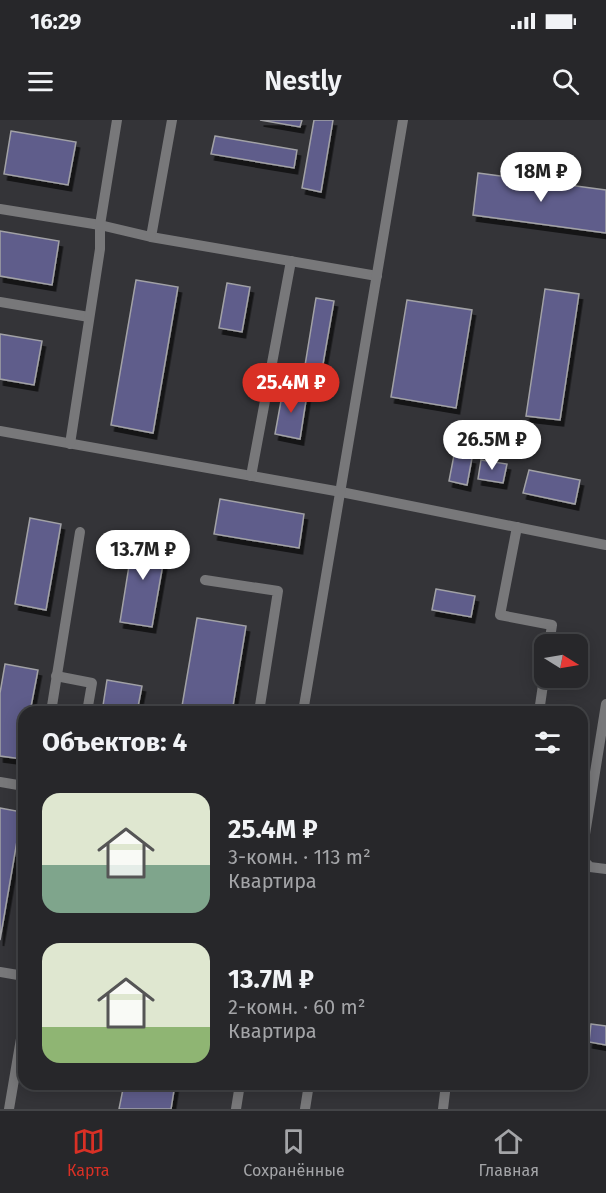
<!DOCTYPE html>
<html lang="ru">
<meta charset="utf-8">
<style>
:root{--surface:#27272a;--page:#333336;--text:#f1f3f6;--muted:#a4a5a8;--line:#434447;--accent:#d93025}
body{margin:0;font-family:"Fira Sans",sans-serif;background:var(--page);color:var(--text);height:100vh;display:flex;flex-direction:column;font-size:22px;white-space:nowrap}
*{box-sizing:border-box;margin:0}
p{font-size:20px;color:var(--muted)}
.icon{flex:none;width:33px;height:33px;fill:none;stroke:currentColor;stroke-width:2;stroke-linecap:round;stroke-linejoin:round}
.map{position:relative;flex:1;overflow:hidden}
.drawer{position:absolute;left:18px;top:586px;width:570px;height:384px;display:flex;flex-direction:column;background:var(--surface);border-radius:18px;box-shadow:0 3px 15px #0003,0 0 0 2px var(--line)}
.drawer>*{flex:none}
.needle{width:39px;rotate:101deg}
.tools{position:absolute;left:534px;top:514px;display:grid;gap:12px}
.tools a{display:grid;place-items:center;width:54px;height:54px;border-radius:12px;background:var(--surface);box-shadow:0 3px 15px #0003,0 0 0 2px var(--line);font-size:30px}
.price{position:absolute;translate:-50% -51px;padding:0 14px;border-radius:21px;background:#fff;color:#222;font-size:20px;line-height:39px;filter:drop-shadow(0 2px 3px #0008)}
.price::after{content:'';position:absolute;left:50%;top:36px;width:18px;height:14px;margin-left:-9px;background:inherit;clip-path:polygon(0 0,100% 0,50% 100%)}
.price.on{background:var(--accent);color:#fff}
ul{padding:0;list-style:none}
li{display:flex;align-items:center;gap:18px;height:150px;padding:0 24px}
li span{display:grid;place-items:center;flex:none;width:168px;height:120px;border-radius:18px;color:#555}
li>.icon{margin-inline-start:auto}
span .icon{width:72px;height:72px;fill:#fffc;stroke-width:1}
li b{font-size:26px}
h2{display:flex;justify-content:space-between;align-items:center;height:72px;padding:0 24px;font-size:26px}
.status{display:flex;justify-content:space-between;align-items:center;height:42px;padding:0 30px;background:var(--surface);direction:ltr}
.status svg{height:16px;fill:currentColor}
header{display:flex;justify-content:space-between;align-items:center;height:78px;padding:0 24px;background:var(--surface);font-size:27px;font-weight:600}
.tab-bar{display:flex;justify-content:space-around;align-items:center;height:84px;border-top:2px solid var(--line);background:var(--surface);font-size:16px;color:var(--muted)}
.tab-bar a{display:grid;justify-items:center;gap:3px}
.tab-bar .on{color:var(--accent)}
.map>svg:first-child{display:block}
.building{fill:#5f5d8b;stroke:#a2a2a6;stroke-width:1.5;filter:url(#shadow)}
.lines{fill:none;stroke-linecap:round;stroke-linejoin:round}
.lane{stroke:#78787a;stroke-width:10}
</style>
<div class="status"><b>16:29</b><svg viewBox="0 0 49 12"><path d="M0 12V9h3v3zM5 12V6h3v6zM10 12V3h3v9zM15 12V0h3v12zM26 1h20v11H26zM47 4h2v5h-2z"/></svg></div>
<header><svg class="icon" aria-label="menu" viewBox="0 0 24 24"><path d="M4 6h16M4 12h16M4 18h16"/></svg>Nestly<svg class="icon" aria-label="search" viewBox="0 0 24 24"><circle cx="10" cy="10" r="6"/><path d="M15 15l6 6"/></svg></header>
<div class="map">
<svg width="606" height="989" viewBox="0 0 606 989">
<defs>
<filter id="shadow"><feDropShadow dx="3.5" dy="6" stdDeviation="0" flood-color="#0009"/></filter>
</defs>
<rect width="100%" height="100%" fill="#343438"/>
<g class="building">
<polygon points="260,0 302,0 300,7"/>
<polygon points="314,0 333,0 321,72 302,68"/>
<polygon points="11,11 76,22 68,65 4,54"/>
<polygon points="215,16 297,30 294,48 211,34"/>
<polygon points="478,53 606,70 606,113 473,95"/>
<polygon points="0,111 59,121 52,165 0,156"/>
<polygon points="136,160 178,167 153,313 111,305"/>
<polygon points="227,163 250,167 242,212 219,208"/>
<polygon points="545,169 579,174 560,300 526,296"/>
<polygon points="316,178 334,181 319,267 302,264"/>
<polygon points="407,180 472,190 456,288 391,277"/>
<polygon points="0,214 42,221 34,265 0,259"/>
<polygon points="283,270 307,274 300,319 275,314"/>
<polygon points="454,335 472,338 467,365 449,361"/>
<polygon points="481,340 507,344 503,363 478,359"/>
<polygon points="529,350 580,360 575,384 523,373"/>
<polygon points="220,379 304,394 299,428 214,414"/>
<polygon points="30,398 61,404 46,490 15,484"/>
<polygon points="134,415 167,421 152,507 120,502"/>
<polygon points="436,469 475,476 471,497 432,490"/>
<polygon points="197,498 246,506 232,592 181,592"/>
<polygon points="5,544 38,550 30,592 24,592 24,630 22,639 0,636 0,573"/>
<polygon points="107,560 142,566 137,592 102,592"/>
<polygon points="0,688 22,692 0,820"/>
<polygon points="591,904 606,906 606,925 589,922"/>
<polygon points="124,964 175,964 171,989 119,989"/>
</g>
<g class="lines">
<g class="lane">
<polyline points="172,0 151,117 377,156"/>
<polyline points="0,89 100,105 151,117"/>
<polyline points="0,182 89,197"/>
<polyline points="0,311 341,372 606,425"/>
<polyline points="70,324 100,129 100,105 117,0"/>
<polyline points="251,356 291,141"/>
<polyline points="517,407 500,495 552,505 549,525"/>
<polyline points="205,460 278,471 259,592"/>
<polyline points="56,556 92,563 87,592"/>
<polyline points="606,584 582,733 584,741 590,747 606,749"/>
<polyline points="51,592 80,412"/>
<polyline points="303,592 403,0"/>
<polyline points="539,592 544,558"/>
<polyline points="0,662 24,666"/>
<polyline points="0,852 24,856"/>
<polyline points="9,989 24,901"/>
<polyline points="236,989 240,964"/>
<polyline points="305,989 309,964"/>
<polyline points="443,989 446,964"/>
</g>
</g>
</svg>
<div class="tools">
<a><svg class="needle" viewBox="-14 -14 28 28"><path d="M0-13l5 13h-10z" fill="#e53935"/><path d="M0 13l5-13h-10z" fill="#a4a5a8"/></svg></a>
</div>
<b class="price" style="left:541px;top:83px">18M ₽</b>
<b class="price on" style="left:291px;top:294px">25.4M ₽</b>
<b class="price" style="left:492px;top:351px">26.5M ₽</b>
<b class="price" style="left:143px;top:461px">13.7M ₽</b>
<section class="drawer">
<h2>Объектов: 4<svg class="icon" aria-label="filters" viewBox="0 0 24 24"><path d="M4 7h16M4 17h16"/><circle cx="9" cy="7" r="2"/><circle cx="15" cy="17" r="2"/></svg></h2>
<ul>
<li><span style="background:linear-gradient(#dfe7d0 60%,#7fa58c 0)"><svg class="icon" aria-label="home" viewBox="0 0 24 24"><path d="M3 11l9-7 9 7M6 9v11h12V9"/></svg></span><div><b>25.4M ₽</b><p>3-комн. · 113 m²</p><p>Квартира</p></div></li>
<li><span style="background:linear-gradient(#dfe7d0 70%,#8fb573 0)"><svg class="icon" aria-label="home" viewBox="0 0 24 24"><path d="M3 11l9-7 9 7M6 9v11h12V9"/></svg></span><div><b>13.7M ₽</b><p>2-комн. · 60 m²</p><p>Квартира</p></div></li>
</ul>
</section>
</div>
<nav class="tab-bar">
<a class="on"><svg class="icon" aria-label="map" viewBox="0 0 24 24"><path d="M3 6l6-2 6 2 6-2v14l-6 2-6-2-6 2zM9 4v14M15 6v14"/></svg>Карта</a>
<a><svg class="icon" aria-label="saved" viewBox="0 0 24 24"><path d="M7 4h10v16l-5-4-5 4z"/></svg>Сохранённые</a>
<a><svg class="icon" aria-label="home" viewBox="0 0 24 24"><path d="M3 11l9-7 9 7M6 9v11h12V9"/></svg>Главная</a>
</nav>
